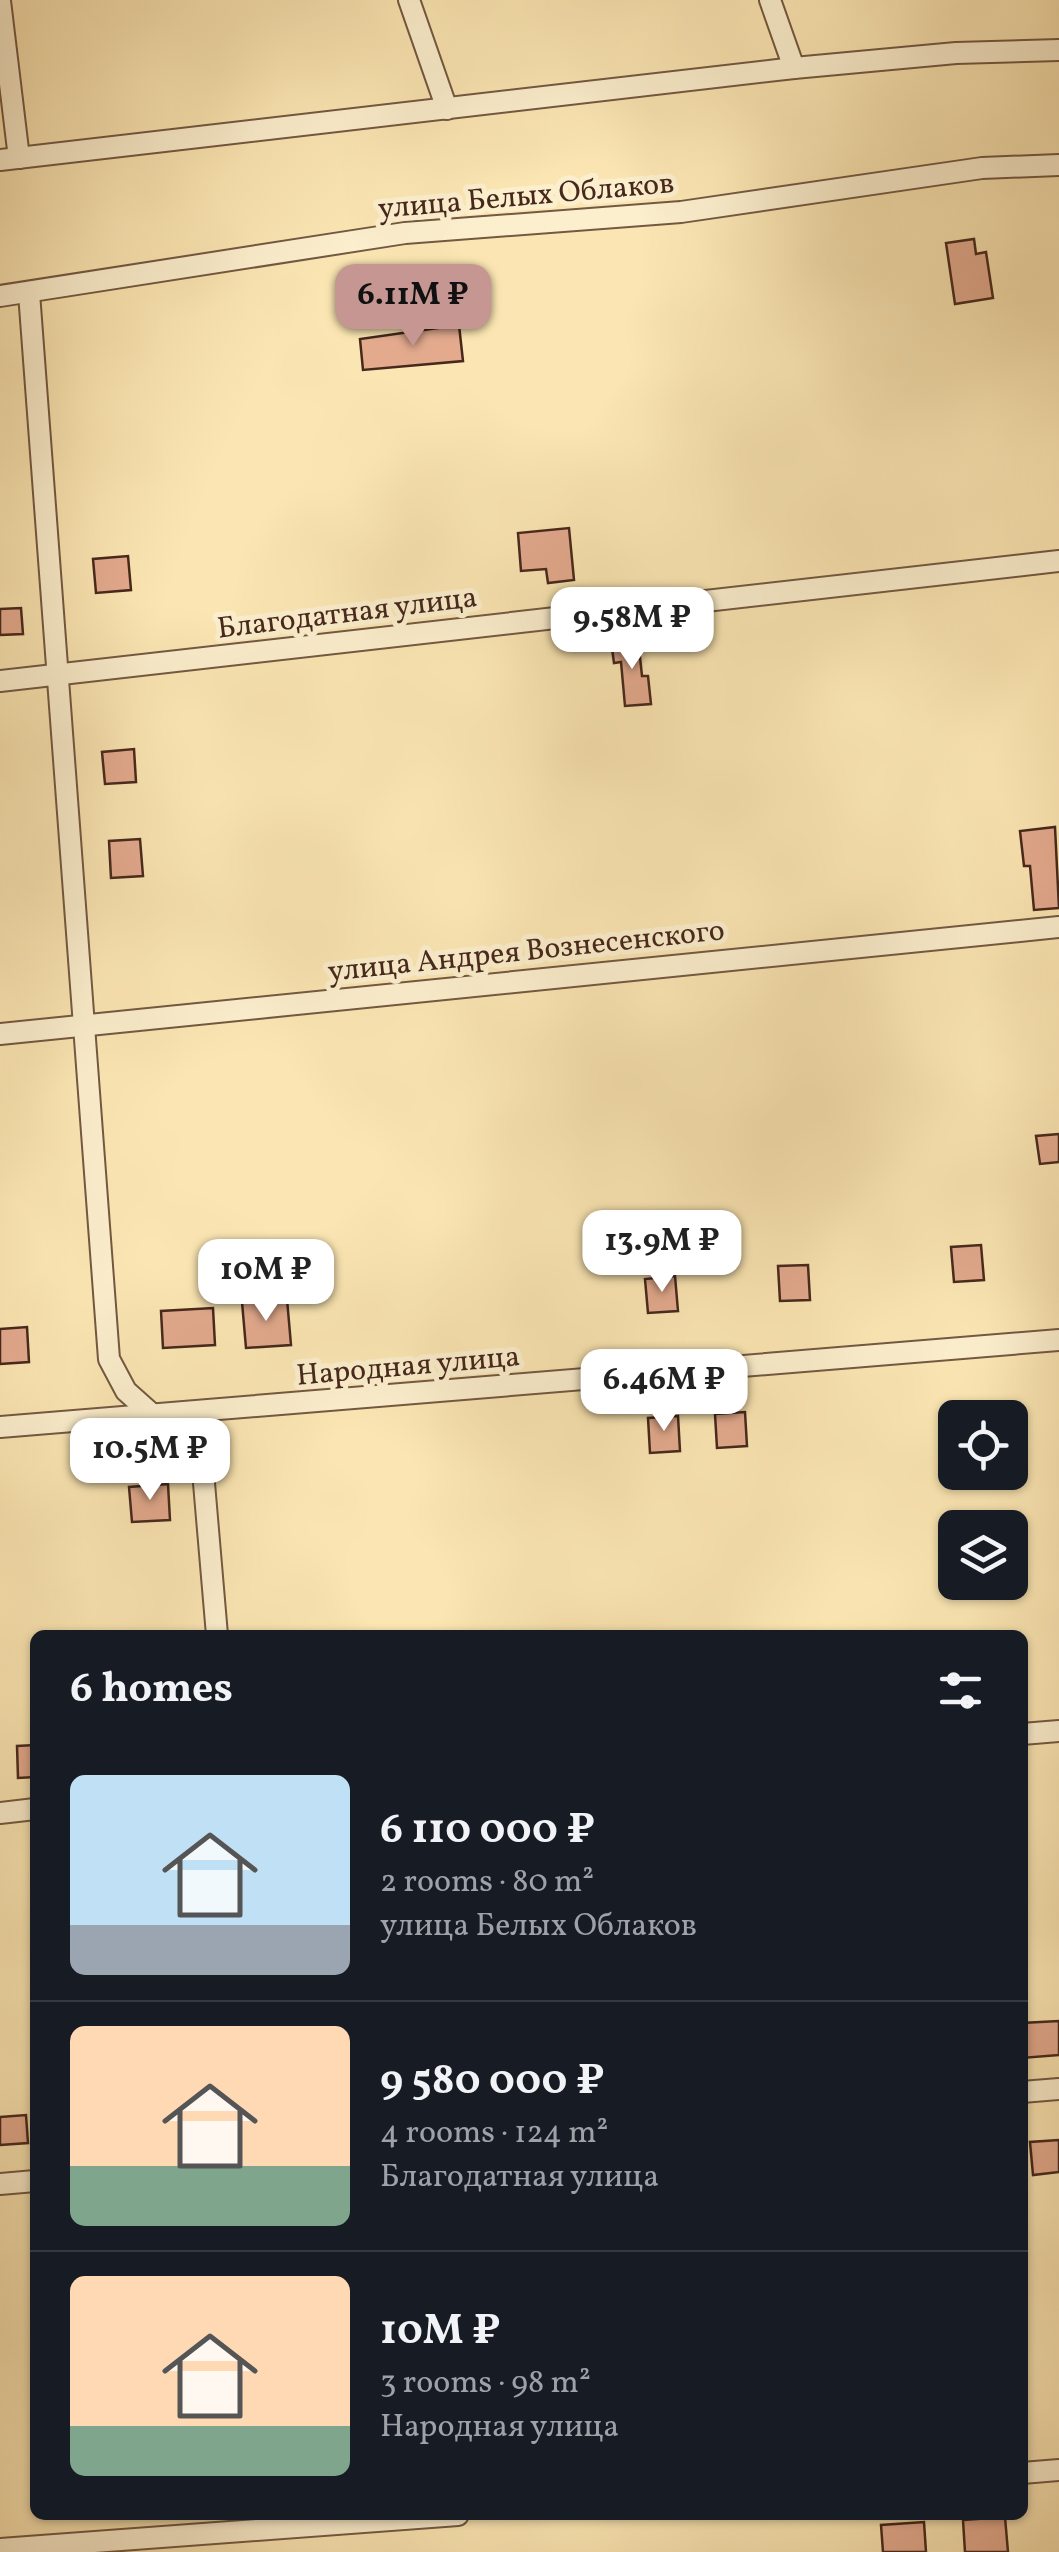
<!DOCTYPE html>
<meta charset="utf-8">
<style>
:root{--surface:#171b24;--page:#242831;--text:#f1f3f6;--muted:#9ea1a6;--line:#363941;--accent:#c59692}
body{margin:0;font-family:Vollkorn,serif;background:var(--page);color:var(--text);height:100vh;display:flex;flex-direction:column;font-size:38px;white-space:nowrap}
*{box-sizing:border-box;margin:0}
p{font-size:32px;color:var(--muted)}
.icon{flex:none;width:55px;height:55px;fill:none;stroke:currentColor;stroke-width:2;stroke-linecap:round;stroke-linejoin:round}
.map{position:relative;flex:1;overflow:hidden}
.drawer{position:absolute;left:30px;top:1630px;width:998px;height:890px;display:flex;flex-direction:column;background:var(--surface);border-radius:15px;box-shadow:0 2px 8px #0004}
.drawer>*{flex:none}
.fabs{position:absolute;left:938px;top:1400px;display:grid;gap:20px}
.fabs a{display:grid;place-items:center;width:90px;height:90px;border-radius:15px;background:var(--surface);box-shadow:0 2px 8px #0004;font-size:50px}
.price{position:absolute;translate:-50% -85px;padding:0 22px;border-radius:20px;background:#fff;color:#222;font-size:32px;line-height:65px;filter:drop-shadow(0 2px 5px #0008)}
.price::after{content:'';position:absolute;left:50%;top:60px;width:30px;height:22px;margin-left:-15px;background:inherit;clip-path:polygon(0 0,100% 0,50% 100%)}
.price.active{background:var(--accent);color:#111}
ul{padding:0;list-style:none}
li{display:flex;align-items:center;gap:30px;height:250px;padding:0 40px}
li+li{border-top:2px solid var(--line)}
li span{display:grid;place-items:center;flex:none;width:280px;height:200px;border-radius:15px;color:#555}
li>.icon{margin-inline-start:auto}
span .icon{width:120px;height:120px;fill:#fffc;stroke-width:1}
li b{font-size:42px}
h2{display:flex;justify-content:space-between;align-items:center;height:120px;padding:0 40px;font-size:42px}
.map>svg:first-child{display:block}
.building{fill:#e3aa8e;stroke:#46281c;stroke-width:2.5}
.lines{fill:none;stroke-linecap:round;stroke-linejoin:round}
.minor-casing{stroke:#735842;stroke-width:24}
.minor{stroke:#fcefce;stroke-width:20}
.labels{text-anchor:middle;stroke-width:10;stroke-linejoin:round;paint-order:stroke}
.street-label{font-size:30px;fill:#46281c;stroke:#fcefce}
</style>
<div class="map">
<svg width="1059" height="2552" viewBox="0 0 1059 2552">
<rect width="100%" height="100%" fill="#fbe6b3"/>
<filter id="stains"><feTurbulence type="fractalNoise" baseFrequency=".002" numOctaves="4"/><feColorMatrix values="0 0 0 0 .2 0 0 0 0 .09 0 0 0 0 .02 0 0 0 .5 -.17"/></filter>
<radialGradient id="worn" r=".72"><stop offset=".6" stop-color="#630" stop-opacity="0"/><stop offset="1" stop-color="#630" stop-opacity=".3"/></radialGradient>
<g class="building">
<polygon points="974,239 976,254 986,252 993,298 955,304 946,243"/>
<polygon points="459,325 463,361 363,370 360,339"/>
<polygon points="569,528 574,580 548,583 546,569 521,571 518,533"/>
<polygon points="128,556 131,590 96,593 93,559"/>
<polygon points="21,608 23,634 0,635 0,609"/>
<polygon points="638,638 642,676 648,676 651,704 625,706 621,662 614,663 611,641"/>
<polygon points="134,749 136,782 105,784 102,752"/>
<polygon points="1055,827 1059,908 1034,910 1030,866 1024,866 1020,831"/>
<polygon points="140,839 143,876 111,878 109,841"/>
<polygon points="1059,1134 1059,1162 1040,1164 1036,1136"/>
<polygon points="981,1245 984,1280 954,1282 951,1247"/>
<polygon points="808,1265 810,1300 780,1301 778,1266"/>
<polygon points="675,1276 678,1311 648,1313 645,1279"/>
<polygon points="287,1299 291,1345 246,1348 242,1302"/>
<polygon points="213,1308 215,1345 163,1348 161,1311"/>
<polygon points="27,1327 29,1362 0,1364 0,1329"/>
<polygon points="745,1412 747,1446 717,1448 715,1414"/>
<polygon points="678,1416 680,1451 650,1453 648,1418"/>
<polygon points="168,1484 170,1520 132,1522 129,1487"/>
<polygon points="35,1745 35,1777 18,1778 17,1746"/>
<polygon points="1059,2021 1059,2055 1022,2058 1022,2023"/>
<polygon points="26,2115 28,2143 0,2145 0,2117"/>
<polygon points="1059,2140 1059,2172 1033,2175 1030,2142"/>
<polygon points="1005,2517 1008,2552 965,2552 963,2520"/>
<polygon points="924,2522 926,2552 883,2552 881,2525"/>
</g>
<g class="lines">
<defs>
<g id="minor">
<polyline points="409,0 447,109"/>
<polyline points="770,0 794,68"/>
<polyline points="0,1 19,158"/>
<polyline points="0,160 794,68 956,53 1059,50"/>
<polyline points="29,293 109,1359 126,1391 154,1416"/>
<polyline points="0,296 405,233 681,212 982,168 1059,165"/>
<polyline points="0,681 1059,561"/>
<polyline points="0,1034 1059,927"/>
<polyline points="198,1413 217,1635"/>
<polyline points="0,1427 1059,1340"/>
<polyline points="1022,1734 1059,1731"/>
<polyline points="0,1813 35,1809"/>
<polyline points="1022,2092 1059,2089"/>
<polyline points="0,2184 35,2181"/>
<polyline points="1022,2473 1059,2470"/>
<polyline points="0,2549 458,2515"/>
</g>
</defs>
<use href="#minor" class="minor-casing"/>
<use href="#minor" class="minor"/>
</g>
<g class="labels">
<g class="street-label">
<text transform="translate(526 195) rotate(-5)" y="10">улица Белых Облаков</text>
<text transform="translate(347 612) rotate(-7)" y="10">Благодатная улица</text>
<text transform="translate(526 950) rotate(-6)" y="10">улица Андрея Вознесенского</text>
<text transform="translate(408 1365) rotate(-5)" y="10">Народная улица</text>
</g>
</g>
<rect width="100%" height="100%" filter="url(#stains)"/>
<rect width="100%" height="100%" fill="url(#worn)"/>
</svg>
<div class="fabs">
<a><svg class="icon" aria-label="locate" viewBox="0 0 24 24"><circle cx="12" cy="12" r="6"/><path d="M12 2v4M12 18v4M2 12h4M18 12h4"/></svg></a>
<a><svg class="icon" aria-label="layers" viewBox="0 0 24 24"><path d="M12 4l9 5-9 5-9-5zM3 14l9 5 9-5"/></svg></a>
</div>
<b class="price active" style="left:413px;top:349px">6.11M ₽</b>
<b class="price" style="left:632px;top:672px">9.58M ₽</b>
<b class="price" style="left:662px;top:1295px">13.9M ₽</b>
<b class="price" style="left:266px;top:1324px">10M ₽</b>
<b class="price" style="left:664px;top:1434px">6.46M ₽</b>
<b class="price" style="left:150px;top:1503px">10.5M ₽</b>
<section class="drawer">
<h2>6 homes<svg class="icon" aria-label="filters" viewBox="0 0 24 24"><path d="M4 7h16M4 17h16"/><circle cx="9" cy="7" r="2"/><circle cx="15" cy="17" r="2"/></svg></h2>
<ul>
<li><span style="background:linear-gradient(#bfe0f5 75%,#9aa5b1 0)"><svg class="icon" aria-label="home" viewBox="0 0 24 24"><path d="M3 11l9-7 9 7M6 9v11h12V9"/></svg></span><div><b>6 110 000 ₽</b><p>2 rooms · 80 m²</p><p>улица Белых Облаков</p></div></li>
<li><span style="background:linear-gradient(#ffd9b3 70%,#7fa58c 0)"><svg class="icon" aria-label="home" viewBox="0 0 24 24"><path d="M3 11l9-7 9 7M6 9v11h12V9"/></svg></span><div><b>9 580 000 ₽</b><p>4 rooms · 124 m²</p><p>Благодатная улица</p></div></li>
<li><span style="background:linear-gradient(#ffd9b3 75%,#7fa58c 0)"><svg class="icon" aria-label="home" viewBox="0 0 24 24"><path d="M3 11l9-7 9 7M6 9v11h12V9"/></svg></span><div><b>10M ₽</b><p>3 rooms · 98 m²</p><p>Народная улица</p></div></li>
</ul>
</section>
</div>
